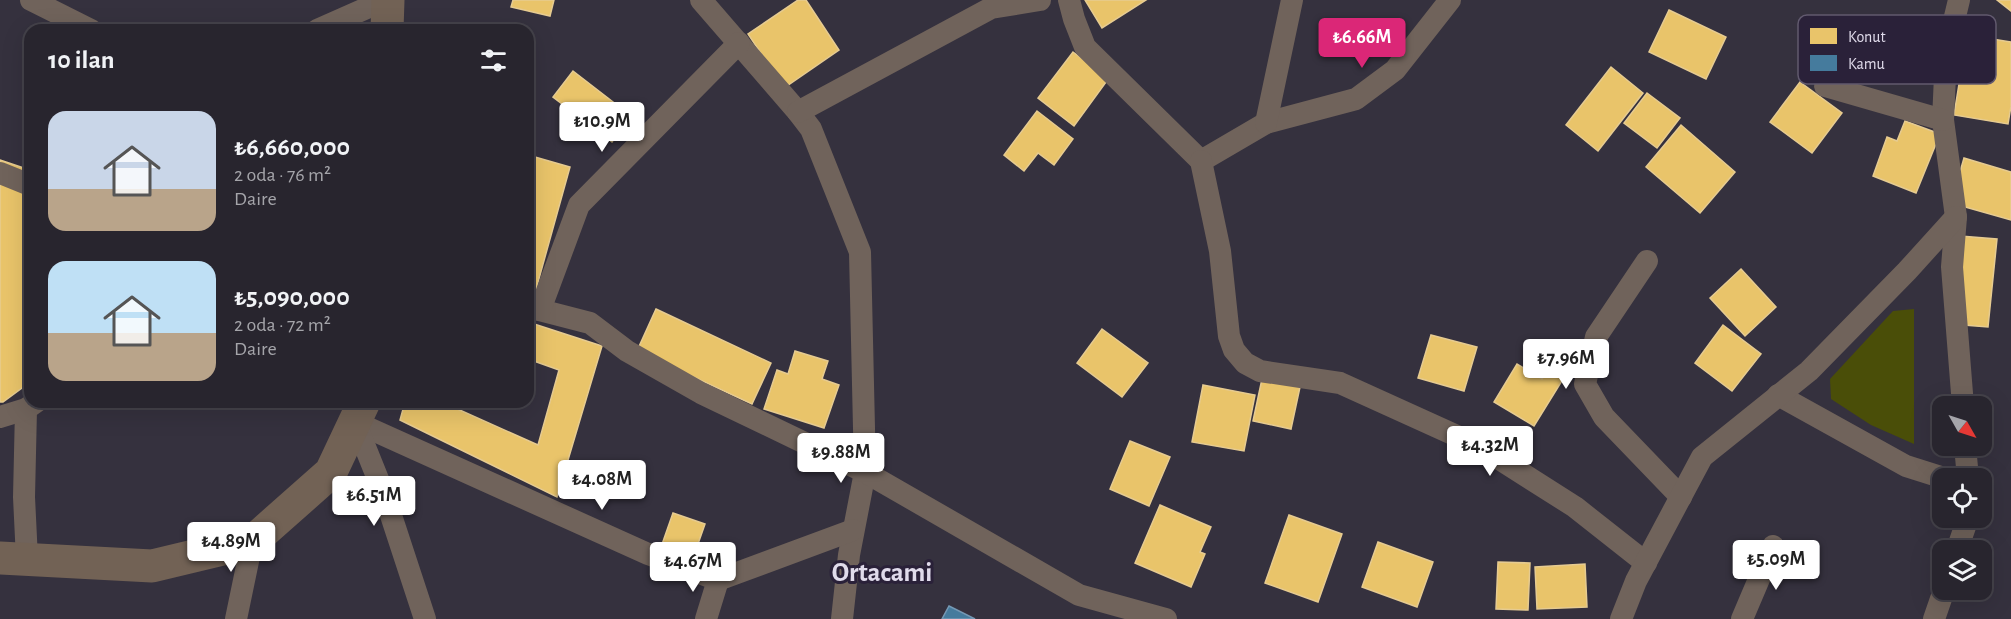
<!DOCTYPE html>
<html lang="tr">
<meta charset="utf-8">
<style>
:root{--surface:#28252e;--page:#34313a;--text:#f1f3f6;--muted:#a5a5aa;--line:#44424a;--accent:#db2777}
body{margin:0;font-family:"Alegreya Sans",sans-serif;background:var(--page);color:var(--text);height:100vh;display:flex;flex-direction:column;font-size:22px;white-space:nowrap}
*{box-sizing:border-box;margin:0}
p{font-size:20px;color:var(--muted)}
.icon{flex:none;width:33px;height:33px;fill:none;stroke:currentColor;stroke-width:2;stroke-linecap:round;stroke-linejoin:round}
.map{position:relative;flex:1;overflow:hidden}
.drawer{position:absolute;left:24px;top:24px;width:510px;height:384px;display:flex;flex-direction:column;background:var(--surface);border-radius:18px;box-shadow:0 6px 24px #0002,0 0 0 2px var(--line)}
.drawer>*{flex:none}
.needle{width:39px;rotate:129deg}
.buttons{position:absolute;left:1932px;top:396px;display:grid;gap:12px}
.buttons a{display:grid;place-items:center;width:60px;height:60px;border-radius:12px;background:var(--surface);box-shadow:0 6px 24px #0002,0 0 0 2px var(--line);font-size:30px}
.price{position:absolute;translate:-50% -51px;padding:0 14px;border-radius:6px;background:#fff;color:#222;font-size:20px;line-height:39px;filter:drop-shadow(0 2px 3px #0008)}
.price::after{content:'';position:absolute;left:50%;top:36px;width:18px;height:14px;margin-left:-9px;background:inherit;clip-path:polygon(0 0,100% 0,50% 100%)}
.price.current{background:var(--accent);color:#fff}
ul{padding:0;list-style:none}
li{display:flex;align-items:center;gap:18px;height:150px;padding:0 24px}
li span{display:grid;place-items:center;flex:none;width:168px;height:120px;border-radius:18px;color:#555}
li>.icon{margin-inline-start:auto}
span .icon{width:72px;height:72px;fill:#fffc;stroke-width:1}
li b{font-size:26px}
h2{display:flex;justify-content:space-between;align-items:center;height:72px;padding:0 24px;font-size:26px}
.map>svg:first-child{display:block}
.green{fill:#4a4e08}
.homes{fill:#e9c46a;stroke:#e6cb91;stroke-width:1.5}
.public{fill:#457b9d;stroke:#7498b4;stroke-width:1.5}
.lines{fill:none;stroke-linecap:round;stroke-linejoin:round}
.street{stroke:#70635b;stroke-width:22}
.secondary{stroke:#726255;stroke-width:33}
.labels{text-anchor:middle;stroke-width:6;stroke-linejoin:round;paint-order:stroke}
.district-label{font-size:27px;font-weight:bold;fill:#e0dbeb;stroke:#2a2139}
.key{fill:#2a2139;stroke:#61596e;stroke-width:1.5}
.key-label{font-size:16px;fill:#e0dbeb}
</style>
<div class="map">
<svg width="2011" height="619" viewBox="0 0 2011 619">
<rect width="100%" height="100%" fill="#35313e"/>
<polygon class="green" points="1914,309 1914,444 1871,425 1831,399 1830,379 1893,311"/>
<g class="homes">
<polygon points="513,0 554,0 550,16 511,7"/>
<polygon points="798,0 806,0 839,50 784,88 748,34"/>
<polygon points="1085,0 1146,0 1102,28"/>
<polygon points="1997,0 2011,0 2011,11"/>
<polygon points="1669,10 1726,37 1706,79 1649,52"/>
<polygon points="1967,35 2011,42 2011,106 2008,124 1954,115"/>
<polygon points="1073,52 1109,78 1074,126 1038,98"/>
<polygon points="1611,67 1643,93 1598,151 1566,125"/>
<polygon points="573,71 631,116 612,142 553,97"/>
<polygon points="1800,82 1842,113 1812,153 1770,122"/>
<polygon points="1647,93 1680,118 1657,148 1624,123"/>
<polygon points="1037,111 1073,139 1054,165 1038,153 1024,171 1004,155"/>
<polygon points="1905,121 1940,134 1916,193 1873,176 1887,137 1897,141"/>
<polygon points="1681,125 1735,172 1700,213 1646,167"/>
<polygon points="528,155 570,167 535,293 528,291"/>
<polygon points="1964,158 2011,172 2011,220 1951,203"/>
<polygon points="0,160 30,170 30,382 3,402 0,402"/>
<polygon points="1960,236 1997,239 1988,327 1951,324"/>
<polygon points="1741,269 1776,307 1745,336 1710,298"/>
<polygon points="656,309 771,363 752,404 637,351"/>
<polygon points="528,322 602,346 557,497 400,420 405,402 442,402 538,445 559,370 528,359"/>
<polygon points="1723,325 1761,354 1732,391 1695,363"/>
<polygon points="1102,329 1148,363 1122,397 1077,363"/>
<polygon points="1431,335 1477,347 1464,391 1418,378"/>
<polygon points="795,351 828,361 822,379 839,385 824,428 764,409 777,370 788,374"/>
<polygon points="1553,362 1568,371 1534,426 1494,402 1517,364 1542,379"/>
<polygon points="1262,379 1300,387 1291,429 1253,421"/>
<polygon points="1203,385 1255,395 1244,451 1192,442"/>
<polygon points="1130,441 1170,457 1149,506 1110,489"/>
<polygon points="1160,505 1211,527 1200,552 1205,554 1191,587 1135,563"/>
<polygon points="673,513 705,524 692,561 660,550"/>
<polygon points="1289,515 1342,534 1318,602 1265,583"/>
<polygon points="1378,542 1433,562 1417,607 1362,587"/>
<polygon points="1498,562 1530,563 1528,610 1496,609"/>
<polygon points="1585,564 1587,607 1537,609 1535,567"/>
</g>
<polygon class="public" points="949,606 975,619 942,619"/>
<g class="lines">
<g class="street">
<polyline points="31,0 91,30"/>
<polyline points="701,0 798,112 811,129 860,252 865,472 849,555 842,619"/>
<polyline points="1069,0 1074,19 1085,47 1201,161 1266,123 1356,99 1395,70 1450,0"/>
<polyline points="1959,0 1946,54 1943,120 1956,217 1952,267 1963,406"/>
<polyline points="317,30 385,0"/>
<polyline points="1825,86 1943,120"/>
<polyline points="798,112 991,8 1040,0"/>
<polyline points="1266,123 1292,0"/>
<polyline points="1201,161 1220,251 1229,336 1234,350 1245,363 1260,371 1340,383 1479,446 1575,507 1646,563"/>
<polyline points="0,173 30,185"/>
<polyline points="1647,261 1596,337 1585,384 1604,417 1681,497"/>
<polyline points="528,307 590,323 627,351 701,393 865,472 1079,595 1166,619"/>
<polyline points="540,310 579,205 739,43"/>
<polyline points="1778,395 1906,466 1944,478"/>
<polyline points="26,409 24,497 27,559"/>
<polyline points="0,417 26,409 36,402"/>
<polyline points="355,422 648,554 718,580 853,530"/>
<polyline points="355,422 384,494 425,619"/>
<polyline points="1965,446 1968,478"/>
<polyline points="1957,550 1968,518"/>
<polyline points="236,619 252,542"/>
<polyline points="706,619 718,580"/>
<polyline points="1621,619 1636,581 1702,457 1809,371 1907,271 1956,217"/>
<polyline points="1742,619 1773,546"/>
<polyline points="1934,619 1944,590"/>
</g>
<g class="secondary">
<polyline points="387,30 388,0"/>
<polyline points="0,558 152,566 252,542 331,472 364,402"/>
</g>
</g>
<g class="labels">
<g class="district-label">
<text x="882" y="581">Ortacami</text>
</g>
</g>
<rect x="1798" y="15" width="198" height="69" rx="9" class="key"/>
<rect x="1810" y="28" width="27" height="16" fill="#e9c46a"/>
<rect x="1810" y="55" width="27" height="16" fill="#457b9d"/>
<g class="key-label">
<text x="1848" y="42">Konut</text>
<text x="1848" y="69">Kamu</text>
</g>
</svg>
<div class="buttons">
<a><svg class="needle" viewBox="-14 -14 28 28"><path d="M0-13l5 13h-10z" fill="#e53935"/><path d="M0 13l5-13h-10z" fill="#a5a5aa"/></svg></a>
<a><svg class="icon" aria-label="locate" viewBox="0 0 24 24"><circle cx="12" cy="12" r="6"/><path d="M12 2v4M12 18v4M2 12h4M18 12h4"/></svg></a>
<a><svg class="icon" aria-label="layers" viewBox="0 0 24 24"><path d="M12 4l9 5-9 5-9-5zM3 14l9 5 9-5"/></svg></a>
</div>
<b class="price current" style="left:1362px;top:69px">₺6.66M</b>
<b class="price" style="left:602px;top:153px">₺10.9M</b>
<b class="price" style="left:1566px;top:390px">₺7.96M</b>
<b class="price" style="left:1490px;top:477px">₺4.32M</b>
<b class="price" style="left:841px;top:484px">₺9.88M</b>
<b class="price" style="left:602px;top:511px">₺4.08M</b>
<b class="price" style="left:374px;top:527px">₺6.51M</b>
<b class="price" style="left:231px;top:573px">₺4.89M</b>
<b class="price" style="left:1776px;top:591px">₺5.09M</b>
<b class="price" style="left:693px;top:593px">₺4.67M</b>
<section class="drawer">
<h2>10 ilan<svg class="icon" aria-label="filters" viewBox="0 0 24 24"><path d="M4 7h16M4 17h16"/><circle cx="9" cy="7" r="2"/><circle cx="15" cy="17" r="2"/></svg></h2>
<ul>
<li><span style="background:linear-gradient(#c9d6e8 65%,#b9a48a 0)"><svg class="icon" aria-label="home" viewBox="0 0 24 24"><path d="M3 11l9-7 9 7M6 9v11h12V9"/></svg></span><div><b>₺6,660,000</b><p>2 oda · 76 m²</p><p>Daire</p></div></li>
<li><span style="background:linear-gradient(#bfe0f5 60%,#b9a48a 0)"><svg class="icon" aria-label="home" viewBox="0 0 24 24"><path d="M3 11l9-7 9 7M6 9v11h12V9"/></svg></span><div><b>₺5,090,000</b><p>2 oda · 72 m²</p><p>Daire</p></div></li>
</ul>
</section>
</div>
